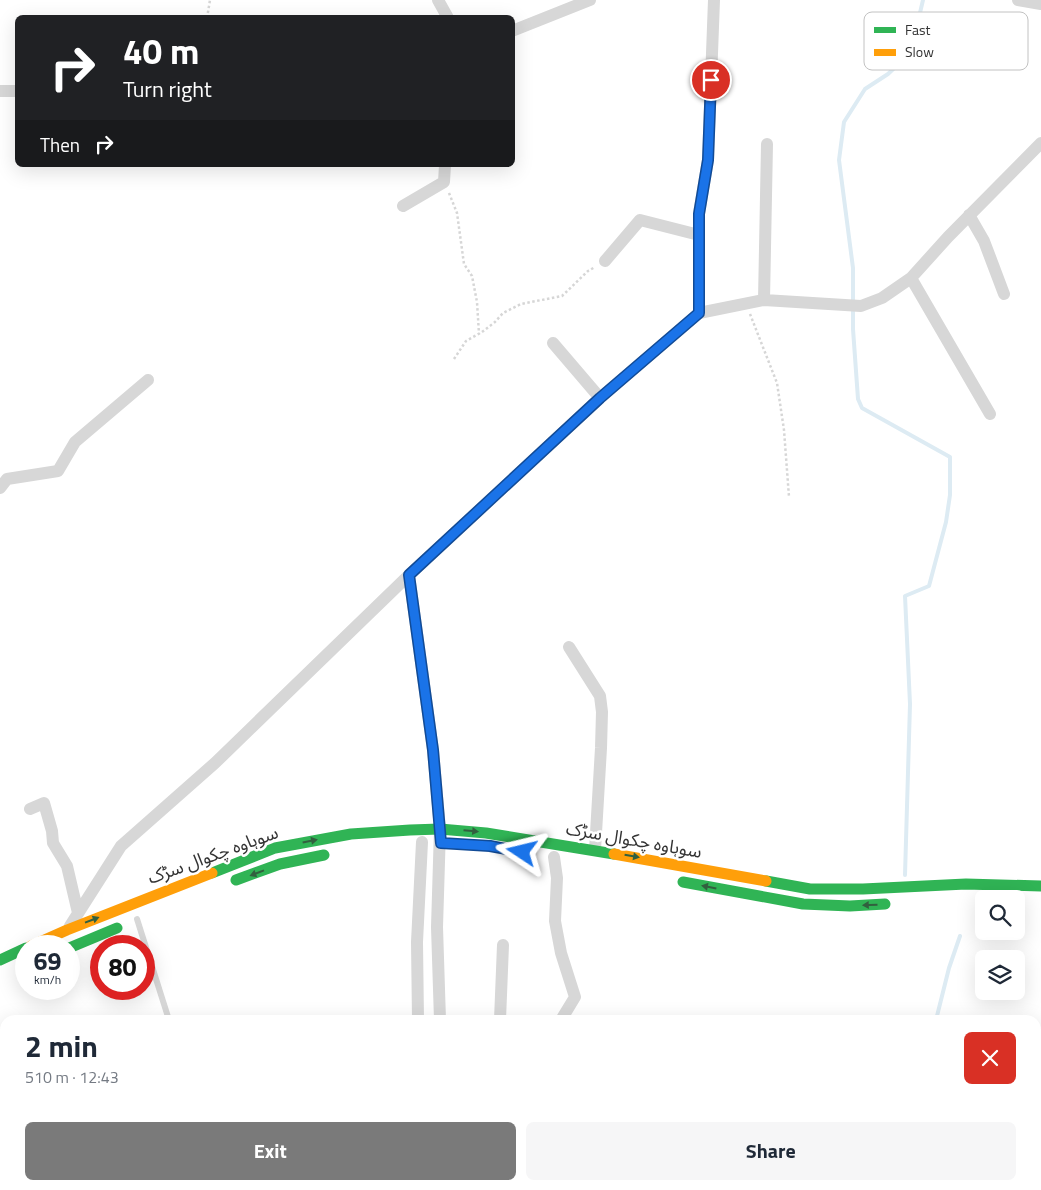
<!DOCTYPE html>
<meta charset="utf-8">
<style>
:root{--surface:#fff;--page:#f6f6f7;--text:#1f2937;--muted:#747a83;--accent:#7a7a7a}
body{margin:0;font-family:"Titillium Web","Noto Sans Arabic",sans-serif;background:var(--page);color:var(--text);height:100vh;display:flex;flex-direction:column;font-size:19px;white-space:nowrap}
*{box-sizing:border-box;margin:0}
p{font-size:16px;color:var(--muted)}
.icon{flex:none;width:28px;height:28px;fill:none;stroke:currentColor;stroke-width:2;stroke-linecap:round;stroke-linejoin:round}
.map{position:relative;flex:1;overflow:hidden}
.side{position:absolute;left:0px;top:1015px;width:1041px;height:175px;display:flex;flex-direction:column;background:var(--surface);border-radius:15px 15px 0 0;box-shadow:0 5px 20px #0002}
.side>*{flex:none}
.guide{position:absolute;left:15px;top:15px;width:500px;height:152px;border-radius:8px;box-shadow:0 5px 20px #0002;background:#202124;color:#fff;overflow:hidden}
.fabs{position:absolute;left:975px;top:890px;display:grid;gap:10px}
.fabs a{display:grid;place-items:center;width:50px;height:50px;border-radius:8px;background:var(--surface);box-shadow:0 5px 20px #0002;font-size:25px}
.speed{position:absolute;left:15px;top:935px;display:flex;gap:10px;font-size:25px;font-weight:700;text-align:center}
.speed>*{display:grid;place-content:center;width:65px;height:65px;border-radius:50%;background:var(--surface);box-shadow:0 5px 20px #0002;line-height:1}
.speed small{font-size:12px;font-weight:400}
.speed .limit{border:8px solid #d22;background:#fff;color:#111}
.pin{position:absolute;display:grid;place-items:center;width:42px;height:42px;color:#fff;margin:-21px;border:2px solid #fff;border-radius:50%;box-shadow:0 1px 5px #0007}
.me{position:absolute;width:55px;margin:-28px;rotate:280deg;stroke-linejoin:round;filter:drop-shadow(0 0 4px #0008)}
.turn{display:flex;align-items:center;gap:18px;height:105px;padding:0 25px;font-size:22px}
.turn .icon{width:65px;height:65px;stroke-width:2.5}
.turn b{display:block;font-size:35px;line-height:42px}
.then{display:flex;align-items:center;height:48px;padding:0 25px;background:#0003;gap:10px;font-size:19px}
.round{display:grid;place-items:center;flex:none;width:52px;height:52px;border-radius:8px;background:var(--page)}
.head{display:flex;align-items:center;justify-content:space-between;height:85px;padding:0 25px}
h1{font-size:30px;font-weight:700;line-height:38px}
.cta{display:flex;gap:10px;margin-top:auto;padding:10px 25px}
.cta a{flex:1;height:58px;border-radius:8px;background:var(--accent);color:#fff;font-size:20px;font-weight:700;line-height:58px;text-align:center}
.cta a+a{background:var(--page);color:var(--text)}
.map>svg:first-child{display:block}
.lines{fill:none;stroke-linecap:round;stroke-linejoin:round}
.stream{stroke:#ddebf3;stroke-width:4}
.path{stroke:#d6d6d6;stroke-width:2.5;stroke-dasharray:2.5 2.5;stroke-linecap:butt}
.lane{stroke:#d7d7d7;stroke-width:6}
.street{stroke:#d7d7d7;stroke-width:12}
.fast{stroke:#30b455;stroke-width:11}
.slow{stroke:#ff9f0a;stroke-width:11}
.oneway{fill:#32603f}
.route-casing{stroke:#114b97;stroke-width:12}
.route{stroke:#1a73e8;stroke-width:9}
.labels{text-anchor:middle;stroke-width:5;stroke-linejoin:round;paint-order:stroke}
.street-label{font-size:18px;fill:#333;stroke:#fff}
.key{fill:#fff;stroke:#c2c2c2;stroke-width:1}
.key-label{font-size:14px;fill:#333}
</style>
<div class="map">
<svg width="1041" height="1190" viewBox="0 0 1041 1190">
<rect width="100%" height="100%" fill="#fff"/>
<g class="lines">
<path class="stream" d="M905 875 910 704 905 596 929 586 946 522 950 495V457L862 408 858 399 853 329V268L839 160 844 122 865 89 888 74 908 55 916 30 923 0
M936 1020 949 968 960 936
M591 1190 596 1185"/>
<path class="path" d="M207 18 210 0
M449 193 457 213 464 264 472 276 477 302 479 334
M750 314 777 383 784 430 789 497
M454 359 466 341 482 332 495 322 503 313 521 304 562 296 588 271 595 267"/>
<path class="lane" d="M137 919 169 1020"/>
<path class="street" d="M438 0 448 18
M1018 0 1041 4
M512 31 590 0
M0 91H18
M403 206 444 182 445 165
M969 215 984 241 1004 294
M605 261 640 220 699 235
M911 278 990 414
M764 300 767 144
M699 313V213L708 160 714 0
M553 343 600 398
M0 488 7 479 58 471 75 442 148 380
M409 575 433 750 440 829 437 927 440 1020
M569 647 600 696 602 712 601 748 595 850
M30 809 44 803 52 831 53 843 67 866 78 913
M554 857 557 878 555 921 561 953 575 997 561 1020
M70 926 121 846 215 763 409 575 600 398 699 313 764 300 861 306 882 298 911 278 948 237 1041 143
M418 1020 417 942 422 842
M500 1020 503 945
M432 1190 434 1185
M498 1190 500 1185"/>
<path class="fast" d="M212 873 275 848 351 834 410 830 440 829 486 833 614 854
M236 880 280 864 324 855
M766 881 810 889H863L966 884 1041 886
M683 882 803 904 850 906 885 904
M69 948 117 928
M0 960 26 948"/>
<path class="slow" d="M614 854 766 881
M31 946 67 930 212 873"/>
</g>
<defs><path id="oneway-solid" d="M-6-.8H1V-3.2L6.5 0L1 3.2V.8H-6Z" transform="scale(1.25)"/></defs>
<g class="oneway">
<use href="#oneway-solid" transform="translate(471 831) rotate(5)"/>
<use href="#oneway-solid" transform="translate(310 841) rotate(-11)"/>
<use href="#oneway-solid" transform="translate(632 856) rotate(10)"/>
<use href="#oneway-solid" transform="translate(257 873) rotate(159)"/>
<use href="#oneway-solid" transform="translate(709 887) rotate(-169)"/>
<use href="#oneway-solid" transform="translate(870 905) rotate(178)"/>
<use href="#oneway-solid" transform="translate(92 920) rotate(-21)"/>
</g>
<g class="lines">
<g class="route-casing">
<path id="route" d="M522 852 490 846 441 843 433 750 409 575 600 398 699 313V214L708 160 711 80"/>
</g>
<use href="#route" class="route"/>
</g>
<g class="labels">
<g class="street-label">
<text transform="translate(634 840) rotate(10)" y="6">سوہاوہ چکوال سڑک</text>
<text transform="translate(213 855) rotate(-20)" y="6">سوہاوہ چکوال سڑک</text>
</g>
</g>
<rect x="864" y="12" width="164" height="58" rx="8" class="key"/>
<rect x="874" y="27" width="22" height="6" fill="#30b455"/>
<rect x="874" y="49" width="22" height="7" fill="#ff9f0a"/>
<g class="key-label">
<text x="905" y="35">Fast</text>
<text x="905" y="57">Slow</text>
</g>
</svg>
<div class="fabs">
<a><svg class="icon" aria-label="search" viewBox="0 0 24 24"><circle cx="10" cy="10" r="6"/><path d="M15 15l6 6"/></svg></a>
<a><svg class="icon" aria-label="layers" viewBox="0 0 24 24"><path d="M12 4l9 5-9 5-9-5zM3 14l9 5 9-5"/></svg></a>
</div>
<div class="speed"><div>69<small>km/h</small></div><div class="limit">80</div></div>
<div class="pin" style="left:711px;top:80px;background:#d93025"><svg class="icon" aria-label="arrive" viewBox="0 0 24 24"><path d="M6 21V4h12l-3 4 3 4H6"/></svg></div>
<svg class="me" style="left:522px;top:852px" viewBox="-20 -20 40 40"><path d="M0-17L14 15 0 8-14 15z" fill="#1a73e8" stroke="#fff" stroke-width="4"/></svg>
<div class="guide">
<div class="turn"><svg class="icon" aria-label="right" viewBox="0 0 24 24"><path d="M7 20v-9h11M14 6l5 5-5 5"/></svg><div><b>40 m</b>Turn right</div></div>
<div class="then">Then<svg class="icon" aria-label="right" viewBox="0 0 24 24"><path d="M7 20v-9h11M14 6l5 5-5 5"/></svg></div>
</div>
<section class="side">
<div class="head"><div><h1>2 min</h1><p>510 m · 12:43</p></div><a class="round" style="background:#d93025;color:#fff"><svg class="icon" aria-label="close" viewBox="0 0 24 24"><path d="M6 6l12 12M18 6L6 18"/></svg></a></div>
<div class="cta"><a>Exit</a><a>Share</a></div>
</section>
</div>
